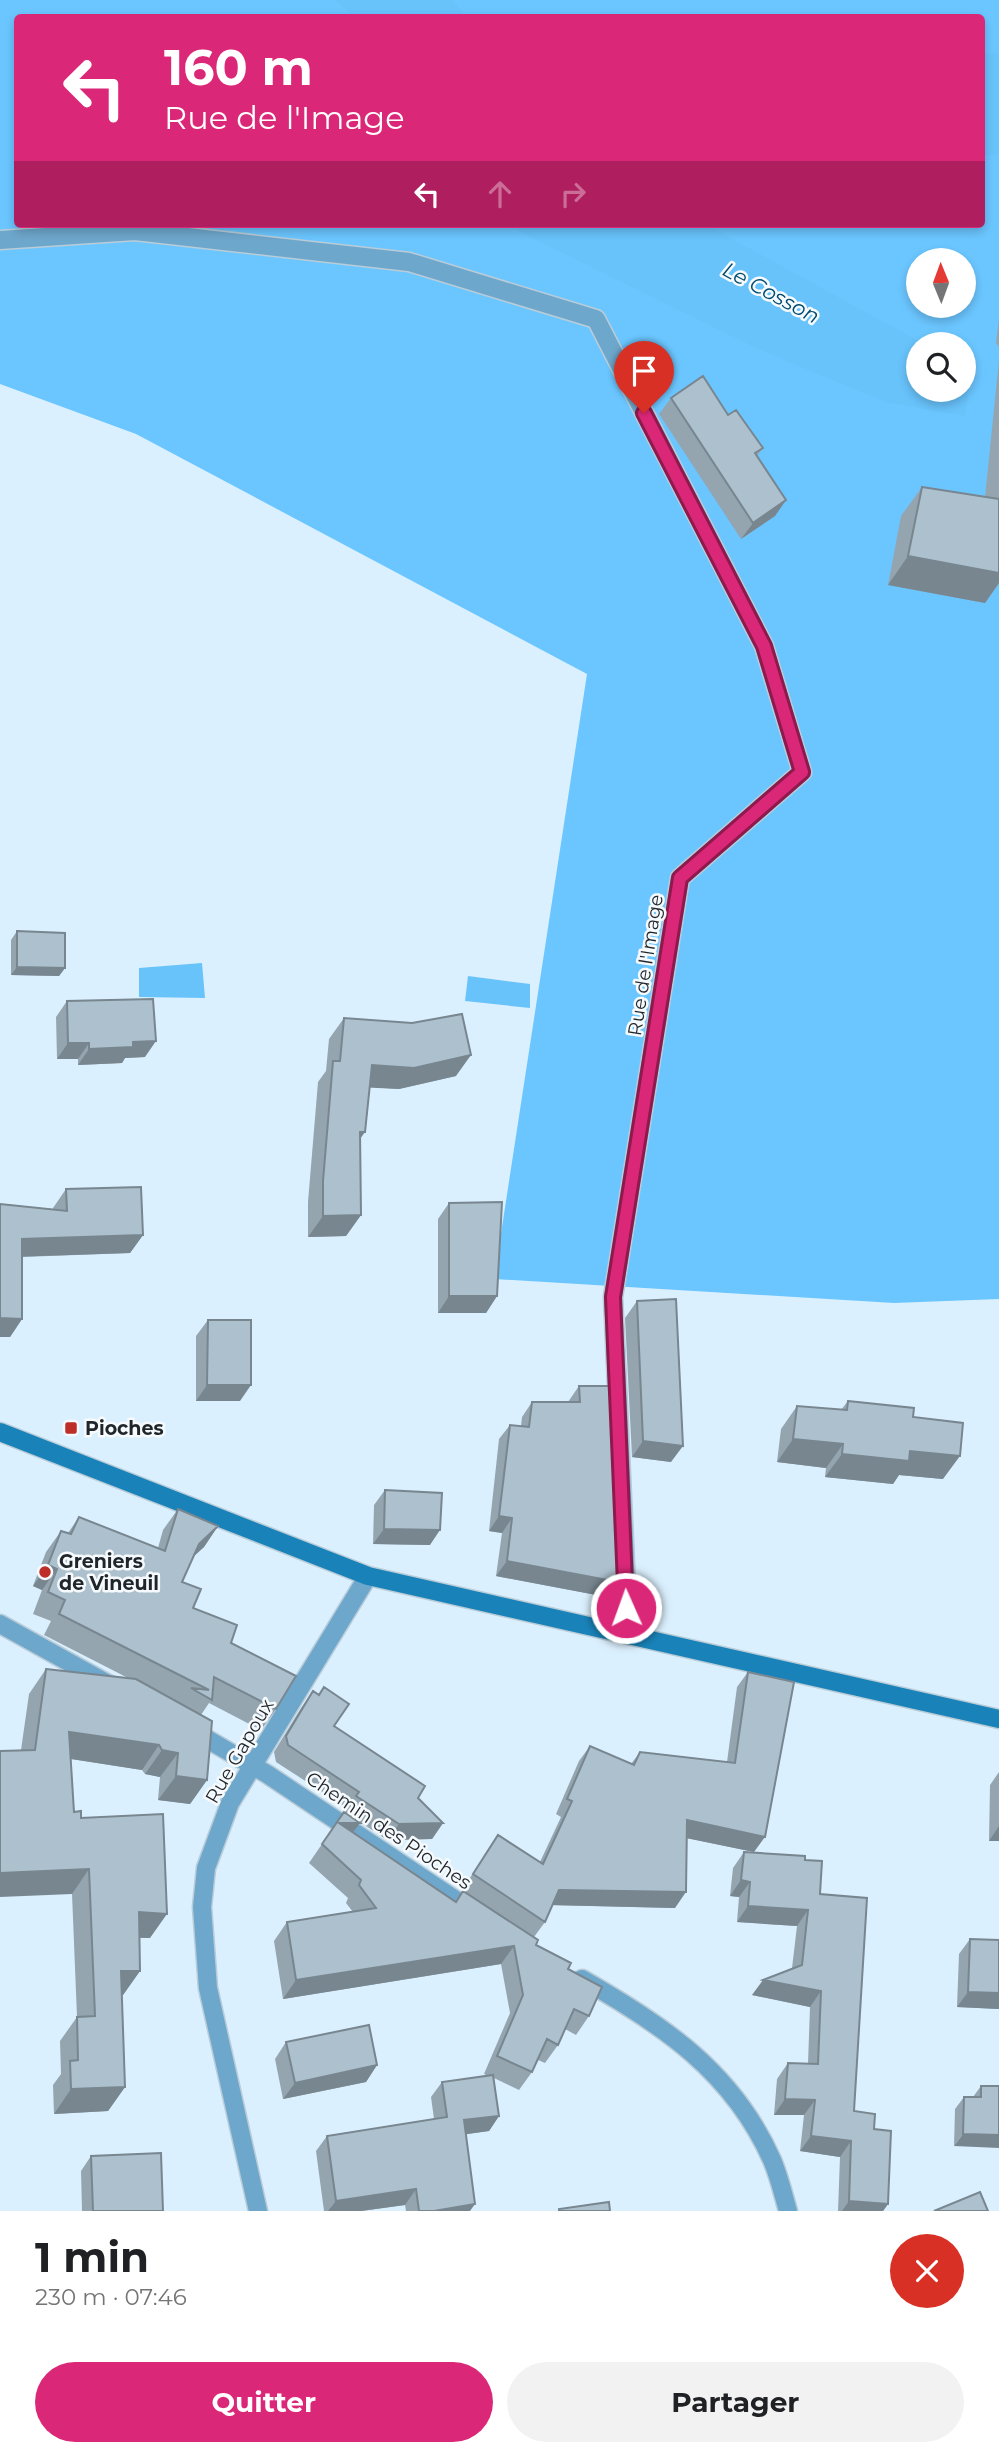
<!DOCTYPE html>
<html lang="fr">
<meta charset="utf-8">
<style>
:root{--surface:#fff;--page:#f2f2f2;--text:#202124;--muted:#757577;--accent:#db2777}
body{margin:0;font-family:Montserrat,sans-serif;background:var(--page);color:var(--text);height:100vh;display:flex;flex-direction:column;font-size:26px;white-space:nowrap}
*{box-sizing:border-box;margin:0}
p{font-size:23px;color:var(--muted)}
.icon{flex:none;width:38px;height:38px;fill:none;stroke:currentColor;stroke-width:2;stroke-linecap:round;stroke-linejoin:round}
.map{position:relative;height:2211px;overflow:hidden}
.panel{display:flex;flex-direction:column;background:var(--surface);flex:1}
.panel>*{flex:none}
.top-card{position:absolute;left:14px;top:14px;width:971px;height:214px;border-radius:7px;box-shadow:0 4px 10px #0003;background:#db2777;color:#fff;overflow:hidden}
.needle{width:46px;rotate:359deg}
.controls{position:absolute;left:906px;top:248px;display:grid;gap:14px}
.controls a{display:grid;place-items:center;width:70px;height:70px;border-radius:50%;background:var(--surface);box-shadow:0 4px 10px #0003;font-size:35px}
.pin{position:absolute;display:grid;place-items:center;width:60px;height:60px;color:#fff;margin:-72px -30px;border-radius:50% 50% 50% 0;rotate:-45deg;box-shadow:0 0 7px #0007}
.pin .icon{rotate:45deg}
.me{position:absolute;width:77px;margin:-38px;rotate:358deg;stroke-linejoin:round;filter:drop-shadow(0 0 5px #0008)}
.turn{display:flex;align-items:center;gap:24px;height:147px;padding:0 35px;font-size:32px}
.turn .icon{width:91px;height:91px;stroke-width:2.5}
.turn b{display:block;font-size:49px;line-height:60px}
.lanes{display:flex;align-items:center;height:66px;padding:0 35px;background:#0003;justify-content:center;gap:35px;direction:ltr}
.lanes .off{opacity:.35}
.round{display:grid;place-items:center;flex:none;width:74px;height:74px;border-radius:37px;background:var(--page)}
.headline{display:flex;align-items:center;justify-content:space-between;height:119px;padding:0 35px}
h1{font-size:42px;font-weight:700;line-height:52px}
.action{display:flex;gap:14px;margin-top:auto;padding:14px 35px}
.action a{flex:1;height:80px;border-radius:42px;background:var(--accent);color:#fff;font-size:28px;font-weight:700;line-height:80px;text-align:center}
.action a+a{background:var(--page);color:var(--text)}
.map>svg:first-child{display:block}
.forest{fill:#6bc6ff;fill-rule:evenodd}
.water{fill:#68c3fb}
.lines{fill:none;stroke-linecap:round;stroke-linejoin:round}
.minor-casing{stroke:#b9ccd8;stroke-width:21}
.secondary-casing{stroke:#b9ccd8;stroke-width:21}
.minor{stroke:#6ea7cc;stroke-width:18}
.secondary{stroke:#1983b9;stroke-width:18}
.wall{fill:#94a5b0}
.shaded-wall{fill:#788690}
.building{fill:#acc0cd;stroke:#788690;stroke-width:2}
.route-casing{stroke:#8e194d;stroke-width:18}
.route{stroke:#db2777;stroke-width:12}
.poi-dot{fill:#bd2e28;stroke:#f6fafd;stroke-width:2.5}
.labels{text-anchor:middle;stroke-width:5;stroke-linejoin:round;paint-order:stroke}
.street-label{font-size:19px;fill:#1f262b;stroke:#f6fafd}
.poi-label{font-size:19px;font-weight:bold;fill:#1f262b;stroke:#f6fafd;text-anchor:start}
.water-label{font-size:21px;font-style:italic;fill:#004d71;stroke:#f6fafd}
</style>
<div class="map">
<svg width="999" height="2211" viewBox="0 0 999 2211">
<rect width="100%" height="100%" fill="#dbf0fe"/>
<path class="forest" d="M0 0H999V1299L894 1303 494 1279 587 674 136 434 0 384ZM18 18H982V224H18ZM919 261H964V306H919ZM919 345H964V390H919Z"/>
<path class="water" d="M334 0H453L466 17H355Z
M982 53 999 54V154L982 156Z
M514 224H705L926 345H919V390H964V366L972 370 965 416 885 402 758 349 520 232Z
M202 963 205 998 139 997V968Z
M468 976 530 984V1008L465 1001Z"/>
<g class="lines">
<g class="minor-casing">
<path id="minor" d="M0 240 135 231 409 262 596 319 764 646 802 772 680 878 613 1297 627 1608 624 1632
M0 1624 110 1685
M190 1729 267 1774 475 1913
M582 1979C663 2025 733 2072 772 2160 779 2176 783 2194 788 2211
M258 2211 208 1988 202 1907 206 1868 230 1803 368 1576"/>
</g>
<g class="secondary-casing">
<path id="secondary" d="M0 1432 368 1576 999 1719"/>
</g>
<use href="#minor" class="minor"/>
<use href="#secondary" class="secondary"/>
</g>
<path class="wall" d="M999 319V347L996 343Z
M999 360V583L985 603 888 585 901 516 922 487 985 497Z
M671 398 728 415 763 448 757 456 786 500 775 516 741 539 659 414Z
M17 931 65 968 59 976 11 975V940Z
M67 1001 145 1057 125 1058 122 1063 78 1065V1059H57L56 1017Z
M344 1018 456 1076 399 1089 370 1087 360 1140 361 1215 346 1236 308 1237V1202L318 1082 326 1071 329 1039Z
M66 1189 143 1235 130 1253 22 1257V1319L10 1337 0 1204 53 1209V1208Z
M449 1203 497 1296 486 1313H438V1219Z
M637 1301 671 1462 632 1457 625 1318Z
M208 1320 240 1401H196V1336Z
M579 1386 619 1440 615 1446 618 1582 607 1597 496 1576 502 1533 489 1531 499 1439 510 1425 521 1426 522 1417 532 1402H568Z
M848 1401 913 1417 943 1479 899 1475 893 1484 825 1477 826 1468 777 1462 781 1429 797 1406 841 1410Z
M385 1490 430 1545 373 1544 374 1505Z
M178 1509 218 1526 204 1547 193 1557 182 1582 193 1608 231 1643 276 1709 261 1730 209 1703 201 1715 207 1780 190 1804 158 1800 160 1777 145 1774 142 1770 71 1759 74 1812 81 1818 150 1938H139L140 1971 123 1995H122L125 2087 108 2111 54 2114 53 2085 61 2074 60 2041 77 2017 72 1894 21 1750 29 1694 46 1669 128 1678 44 1635 51 1621 33 1614 42 1590 33 1586 46 1552 61 1531 68 1533 79 1517 158 1548 163 1530Z
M748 1672 754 1852 687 1838 675 1908 552 1905 545 1922 534 1937 462 1890 498 1835 540 1862 561 1817 556 1814 579 1761 590 1746 631 1764 640 1752 727 1762 737 1687Z
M313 1691 334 1726 418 1798 443 1823 432 1839 387 1840 345 1812 347 1808 276 1762 274 1752 301 1708Z
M999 1772V1841H989L990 1785Z
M344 1812 360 1823 353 1832 455 1902 463 1891 568 1969 589 2016 576 2035 565 2029 558 2045 545 2063 538 2060 532 2072 519 2090 494 2078 499 2116 489 2131 466 2134 470 2211H406L405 2205 361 2211H324L316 2151 327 2136 434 2119 431 2097 442 2082 489 2076 484 2074 510 2013 501 1964 283 1999 274 1941 287 1922 353 1912 346 1903 348 1898 309 1863Z
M744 1852 805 1860 820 1894 854 2111 874 2129 888 2204 883 2211H838L840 2157 800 2151 804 2115H774L777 2079 788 2063 808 2064 810 2007 752 1995 792 1968 797 1926 737 1922 739 1897 730 1896 733 1868Z
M970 1939 999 2009 957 2007 959 1954Z
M286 2042 377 2065 366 2082 283 2099 275 2059Z
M981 2086H999L954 2146 955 2109 964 2097H973Z
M91 2156 163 2211H82L81 2171Z"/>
<path class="shaded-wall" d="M786 500 775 516 741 539 753 523Z
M908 556 999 573V583L985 603 888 585Z
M17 967 65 968 59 976 11 975Z
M156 1041 145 1057 125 1058 122 1063 78 1065 89 1049 133 1042Z
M68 1043H89L78 1059H57Z
M471 1055 456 1076 399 1089 357 1087 372 1065Z
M360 1132H365L350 1153Z
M361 1215 346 1236 308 1237 323 1216Z
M143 1235 130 1253 9 1257 22 1239Z
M449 1296H497L486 1313H438Z
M0 1318 22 1319 10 1337H0Z
M207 1385H251L240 1401H196Z
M793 1439 843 1444 826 1468 777 1462Z
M643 1441 683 1446 671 1462 632 1457Z
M910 1451 960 1456 943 1479 899 1475 893 1484 825 1477 842 1454Z
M499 1516 512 1518 502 1533 489 1531Z
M218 1526 204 1547 184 1565 199 1544Z
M384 1529 440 1530 430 1545 373 1544Z
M507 1561 618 1582 607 1597 496 1576Z
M48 1565 57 1569 42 1590 33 1586Z
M69 1732 159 1745 142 1770 52 1756Z
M162 1750 178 1753 160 1777 145 1774Z
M176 1776 207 1780 190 1804 158 1800Z
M687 1820 765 1837 754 1852 676 1836Z
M339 1823H360L347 1841Z
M443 1823 432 1839 387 1840 399 1824Z
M999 1826V1841H989Z
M89 1869 72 1894 0 1897V1873Z
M741 1880 750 1882 739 1897 730 1896Z
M559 1890 686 1892 675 1908 548 1905Z
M748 1906 808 1910 797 1926 737 1922Z
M139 1912 167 1914 150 1938 121 1937Z
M514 1946 501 1964 283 1999 296 1980Z
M121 1971H140L123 1995 104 1996Z
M763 1980 821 1991 810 2007 752 1995Z
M968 1992 999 1993V2009L957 2007Z
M377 2065 366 2082 283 2099 295 2083Z
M125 2087 108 2111 54 2114 71 2089Z
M785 2099 815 2100 804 2115H774Z
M499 2116 489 2131 454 2136 464 2120Z
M963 2134 999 2135V2148L954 2146Z
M811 2136 851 2141 840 2157 800 2151Z
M416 2189 405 2205 361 2211H328L336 2201Z
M849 2201 888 2204 883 2211H842Z
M475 2204 470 2211H434Z"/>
<path class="building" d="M703 376 728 415 736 410 763 448 755 453 786 500 753 523 671 398Z
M922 487 999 499V573L908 556Z
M17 931 65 933V968L17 967Z
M153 999 156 1041 133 1042V1047L89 1049V1043H68L67 1001Z
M462 1014 471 1055 414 1068 372 1065 365 1132H360L361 1215 323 1216V1181L333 1061H340L344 1018 412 1023Z
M141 1187 143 1235 22 1239V1319L0 1318V1204L67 1211 66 1189Z
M502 1202 497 1296H449V1203Z
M676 1299 683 1446 643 1441 637 1301Z
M208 1320H251V1385H207Z
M579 1386H617L619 1440H615L618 1582 507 1561 512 1518 499 1516 510 1425 529 1427 532 1402H580Z
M848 1401 914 1408 913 1417 963 1423 960 1456 910 1451 909 1461 842 1454 843 1444 793 1439 797 1406 847 1410Z
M385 1490 442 1493 440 1530 384 1529Z
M178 1509 218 1526 199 1544 182 1582 201 1589 193 1608 237 1625 231 1643 296 1676 276 1709 214 1677 212 1700 191 1688 209 1690 59 1614 65 1600 48 1592 57 1569 48 1565 61 1531 71 1534 79 1517 165 1551Z
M46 1669 136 1679 212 1721 207 1780 176 1776 178 1753 162 1750 159 1745 69 1732 74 1812 81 1811V1818L163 1814 167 1914 139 1912 140 1971H121L125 2087 71 2089 70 2061 78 2060 77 2017 95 2016 89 1869 0 1873V1751L35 1750Z
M748 1672 794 1682 765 1837 687 1820 686 1892 559 1890 545 1922 473 1874 498 1835 543 1864 572 1801 567 1799 590 1746 634 1765 640 1752 735 1763Z
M324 1687 349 1704 334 1726 425 1786 418 1798 443 1823 399 1824 356 1796 359 1792 288 1745 286 1736 313 1691 319 1695Z
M344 1812 360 1823H339L456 1902 463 1891 538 1940 536 1945 571 1963 568 1969 602 1987 589 2016 574 2009 558 2045 547 2039 532 2072 497 2056 523 1995 514 1946 296 1980 287 1922 376 1908 359 1885 361 1880 322 1844Z
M744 1852 805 1856V1860L822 1861 820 1894 867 1898 854 2111 875 2114 874 2129 891 2131 888 2204 849 2201 851 2141 811 2136 815 2100 785 2099 788 2063 818 2064 821 1991 763 1980 802 1965 808 1910 748 1906 750 1882 741 1880Z
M970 1939 999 1940V1993L968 1992Z
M369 2025 377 2065 295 2083 286 2042Z
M493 2075 499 2116 464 2120 475 2204 434 2211H419L416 2189 336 2201 327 2136 447 2117 442 2082Z
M981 2086H999V2135L963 2134 964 2097H981Z
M161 2153 163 2211H93L91 2156Z
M980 2192 988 2211H934Z
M609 2202 610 2211H559V2209Z"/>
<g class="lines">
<g class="route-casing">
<path id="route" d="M626 1608 613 1297 680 878 802 772 764 646 644 413"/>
</g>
<use href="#route" class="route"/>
</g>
<g class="poi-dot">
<rect x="64" y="1421" width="14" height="14" rx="3.5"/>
<circle cx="45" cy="1572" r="7"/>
</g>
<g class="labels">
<g class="street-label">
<text transform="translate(645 965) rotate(-81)" y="7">Rue de l'Image</text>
<text transform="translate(239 1751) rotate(-60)" y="7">Rue Gapoux</text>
<text transform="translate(389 1830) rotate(34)" y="7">Chemin des Pioches</text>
</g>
<g class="poi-label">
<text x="85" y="1435">Pioches</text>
<text x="59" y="1568">Greniers<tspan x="59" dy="22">de Vineuil</tspan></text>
</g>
<g class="water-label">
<text transform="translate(771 293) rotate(28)" y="7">Le Cosson</text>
</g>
</g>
</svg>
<div class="controls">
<a><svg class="needle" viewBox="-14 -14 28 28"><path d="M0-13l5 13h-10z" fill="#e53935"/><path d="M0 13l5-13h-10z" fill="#757577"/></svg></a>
<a><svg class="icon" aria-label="search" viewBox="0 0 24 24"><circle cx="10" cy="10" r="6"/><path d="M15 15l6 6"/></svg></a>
</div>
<div class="pin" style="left:644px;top:413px;background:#d93025"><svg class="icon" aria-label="arrive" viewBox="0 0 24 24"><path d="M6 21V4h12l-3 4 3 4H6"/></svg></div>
<svg class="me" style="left:626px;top:1608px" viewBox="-20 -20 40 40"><circle r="17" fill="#db2777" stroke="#fff" stroke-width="3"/><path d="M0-11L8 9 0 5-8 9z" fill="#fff"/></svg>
<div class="top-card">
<div class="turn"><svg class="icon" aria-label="left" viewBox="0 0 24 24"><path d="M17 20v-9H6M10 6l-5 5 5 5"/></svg><div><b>160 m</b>Rue de l'Image</div></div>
<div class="lanes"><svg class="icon" aria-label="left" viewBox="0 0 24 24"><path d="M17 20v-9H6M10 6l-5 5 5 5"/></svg><svg class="icon off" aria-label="ahead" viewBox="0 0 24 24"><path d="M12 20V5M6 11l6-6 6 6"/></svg><svg class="icon off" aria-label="right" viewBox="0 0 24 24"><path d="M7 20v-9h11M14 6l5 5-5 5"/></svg></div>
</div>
</div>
<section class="panel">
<div class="headline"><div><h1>1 min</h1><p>230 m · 07:46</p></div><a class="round" style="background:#d93025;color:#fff"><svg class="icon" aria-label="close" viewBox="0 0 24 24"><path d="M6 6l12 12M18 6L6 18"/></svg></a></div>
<div class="action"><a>Quitter</a><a>Partager</a></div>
</section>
